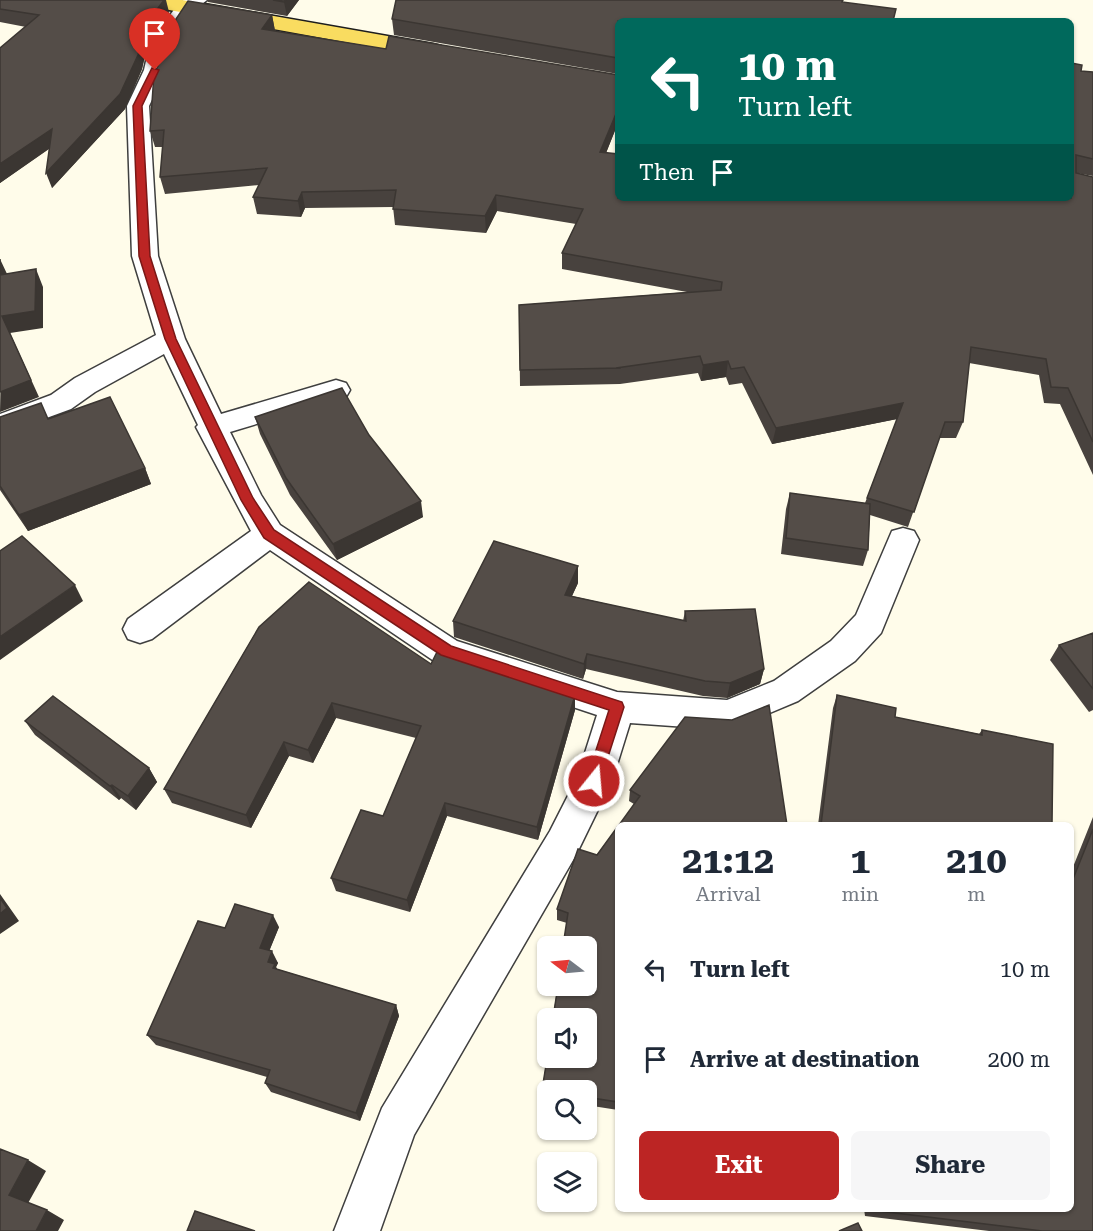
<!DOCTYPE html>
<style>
:root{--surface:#fff;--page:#f6f6f7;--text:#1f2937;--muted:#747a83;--accent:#bc2524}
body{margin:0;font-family:"Roboto Serif",serif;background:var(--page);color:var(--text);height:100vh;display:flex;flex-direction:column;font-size:22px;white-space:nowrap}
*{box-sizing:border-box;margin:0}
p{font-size:20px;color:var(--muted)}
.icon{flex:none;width:33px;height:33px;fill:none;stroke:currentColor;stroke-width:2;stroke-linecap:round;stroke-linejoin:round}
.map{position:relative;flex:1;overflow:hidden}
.side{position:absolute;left:615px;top:822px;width:459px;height:390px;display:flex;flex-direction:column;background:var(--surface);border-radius:9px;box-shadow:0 2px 4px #0004}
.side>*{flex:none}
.hud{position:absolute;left:615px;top:18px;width:459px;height:183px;border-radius:9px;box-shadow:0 2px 4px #0004;background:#00695c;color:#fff;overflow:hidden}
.needle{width:39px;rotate:286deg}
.controls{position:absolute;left:537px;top:936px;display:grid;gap:12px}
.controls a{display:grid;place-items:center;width:60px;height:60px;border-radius:9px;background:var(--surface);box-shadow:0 2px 4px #0004;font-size:30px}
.pin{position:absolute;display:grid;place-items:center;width:51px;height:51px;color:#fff;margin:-62px -26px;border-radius:50% 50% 50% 0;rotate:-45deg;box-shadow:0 0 6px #0007}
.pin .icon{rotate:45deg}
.me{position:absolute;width:66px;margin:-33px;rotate:17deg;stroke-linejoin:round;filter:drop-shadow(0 0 4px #0008)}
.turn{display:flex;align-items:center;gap:21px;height:126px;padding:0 24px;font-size:27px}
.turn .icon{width:78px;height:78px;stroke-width:2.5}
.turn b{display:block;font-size:42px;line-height:51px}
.then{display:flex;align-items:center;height:57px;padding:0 24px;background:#0003;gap:12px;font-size:22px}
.eta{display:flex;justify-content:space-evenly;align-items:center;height:102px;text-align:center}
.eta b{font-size:36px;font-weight:700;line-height:42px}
.primary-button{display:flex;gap:12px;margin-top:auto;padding:12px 24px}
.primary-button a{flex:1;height:69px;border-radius:9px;background:var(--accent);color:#fff;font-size:24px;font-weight:700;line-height:69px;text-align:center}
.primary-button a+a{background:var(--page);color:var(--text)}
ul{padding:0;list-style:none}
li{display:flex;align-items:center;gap:18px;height:90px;padding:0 24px}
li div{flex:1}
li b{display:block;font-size:22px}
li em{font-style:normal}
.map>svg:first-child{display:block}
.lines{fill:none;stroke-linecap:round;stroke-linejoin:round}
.minor-casing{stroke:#3f3f3f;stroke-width:3}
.major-casing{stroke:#1d1d1d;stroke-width:3}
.minor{fill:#fff;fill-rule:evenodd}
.major{fill:#f9dc60;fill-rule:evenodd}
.wall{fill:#48423e}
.shaded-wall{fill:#3b3632}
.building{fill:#544d48;stroke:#3b3632;stroke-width:1.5}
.route{fill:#bc2524;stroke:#7a1817;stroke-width:1.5}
</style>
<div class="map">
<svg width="1093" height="1231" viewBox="0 0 1093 1231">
<rect width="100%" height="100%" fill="#fffcea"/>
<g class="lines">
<g class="minor-casing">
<path id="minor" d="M183 0H207L192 12 172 43 166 70 149 106 158 256 185 339 221 414 336 380 346 383 350 390 346 397 230 432 261 495 280 525 457 641 617 692 727 700 774 681 831 641 856 615 892 531 903 528 914 531 919 540 881 633 855 661 798 701 729 730 630 723 612 781 576 855 414 1135 380 1231H334L382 1108 550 831 577 778 597 715 434 661 270 550 152 639 140 643 128 639 123 629 128 619 251 531 196 427 198 425 164 354 95 392 71 409 0 435V414L51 395 75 378 156 335 132 256 127 106 144 70 150 43 178 4Z"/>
</g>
<g class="major-casing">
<path id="major" d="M137 0H182L433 44 441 46 444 51 441 56 433 58 147 6 140 4Z"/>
</g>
<use href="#minor" class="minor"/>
<use href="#major" class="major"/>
</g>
<path class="wall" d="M0 0 169 12 148 42 142 69 125 109 52 188 49 149 0 183V48L26 27 0 22Z
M207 0H299L287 16 208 2Z
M396 0H843V2L618 21V74L394 35 392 19Z
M272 15 275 31 386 49 618 75V123L606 153 618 198H1071L1081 71 1093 72V176L1076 173 1093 177V475L1060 404 1044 403 1039 375 969 363 963 422 956 438H939L908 527 870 515 868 550 863 566 781 554 786 509 790 493 865 503 897 419 772 444 742 383 729 385 726 377 701 381 698 373 620 384 520 386 519 305 687 292 562 269V253L576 224 497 211 486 233 395 225 393 207 305 208 301 217 257 214 253 197 259 185 165 194 160 177 163 147H155L150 131Z
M0 417 48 419 145 468 151 484 28 531 0 490Z
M255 417 369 435 423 517 337 560 290 495 260 434Z
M578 583 572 596 683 621 685 611 764 669 760 684 727 698 703 696 586 669 583 679 454 637 453 621Z
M259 627 575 695V710L538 840 447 816 410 912 336 891 331 878 383 816 416 738 336 718 313 763 289 756 251 828 172 803 164 789Z
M1093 633V710L1089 712 1050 660 1059 645Z
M837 695 895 717 979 734 982 730 1052 825H818L833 708Z
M732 720 634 804 629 801 630 790Z
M25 721 149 768 157 782 136 810 121 798 119 800 35 735Z
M1093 817V1231H989L865 1216 864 1209H1071V872Z
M618 826V1110L586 1105V1090H548V1099L542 1098V1090L567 923 557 920V909Z
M279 927 269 951 278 963 276 967 277 969 396 1005 399 1016 360 1121 271 1092 265 1083 267 1077 156 1045 147 1035 225 928Z"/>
<path class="shaded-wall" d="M164 0H166L169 12 148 42 142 69 125 109 52 188 46 173 144 27Z
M286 0H299L287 16 284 2Z
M272 15 275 31 262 29Z
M618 109V123L600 168V152Z
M52 129 57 143 0 183V164Z
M302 192 305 208 301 217 298 201Z
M496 195 497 211 486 233 485 216Z
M0 259 8 276 0 275Z
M36 269 43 287V328L10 333 39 397 0 412 2 316Z
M728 361 726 377 701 381 703 365Z
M903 403 897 419 772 444 776 428Z
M145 468 151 484 28 531 19 515Z
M421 501 423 517 337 560 333 544Z
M578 566V583L565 611V595Z
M75 585 83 601 0 660V637Z
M587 654 586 669 583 679 584 664Z
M764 669 760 684 727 698 730 683Z
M575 695V710L538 840 537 827Z
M332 703 336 718 313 763 308 750Z
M284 742 289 756 251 828 246 815Z
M149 768 157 782 136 810 128 796Z
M112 785 121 798 119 800 110 786Z
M445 803 447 816 410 912 407 900Z
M0 894 19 921 0 934Z
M273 915 279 927 266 959 260 948Z
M272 951 278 963 276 967 281 976 268 962Z
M396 1005 399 1016 360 1121 356 1113Z
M28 1160 46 1171 27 1205 9 1195Z
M47 1210 64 1220 58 1231H36Z"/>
<path class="building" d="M0 0H164L144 27 138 55 120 94 46 173 52 129 0 164V48L39 15 0 9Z
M273 0H286L284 2Z
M396 0H843L842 2 896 9 893 21H618V58L392 19Z
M188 1 272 15 262 29 386 49 389 36 618 75V109L600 152 618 154V198H1071V63L1082 65 1081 71 1093 72V159L1076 155V173L1093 177V442L1068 388 1051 387 1046 359 971 347 963 422H945L914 512 867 498 903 403 776 428 744 367 731 369 728 361 703 365 700 356 616 368H621L520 370 519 305 721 290 722 282 562 253 583 209 496 195 485 216 393 209 396 190 302 192 298 201 253 197 267 168 160 177 164 130 150 131 154 74 164 54 170 28Z
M0 259V275L36 269 35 311 2 316 31 380 0 392Z
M342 388 369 435 421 501 333 544 286 478 255 417Z
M110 397 145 468 19 515 0 486V417L41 403 48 419Z
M790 493 870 504 868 550 786 538Z
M22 536 75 585 0 637V551Z
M494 541 578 566 565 595 686 621 685 611 755 609 764 669 730 683 705 681 587 654 584 664 453 621Z
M309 582 431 664 438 650 575 695 537 827 445 803 407 900 331 878 361 810 383 816 421 726 332 703 308 750 284 742 246 815 164 789 259 627Z
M1093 633V689L1059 645Z
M837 695 896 708 895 717 982 735V730L1053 744 1052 825H821Z
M53 696 149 768 128 796 112 785 110 786 25 721Z
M769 705 787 825H619L640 796 630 790 685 717 732 720Z
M618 826V1102L586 1097V1090L548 1091 542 1090 548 1053V1058H586V1018H553L558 986H586V946H563L568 913 557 909 578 849 597 855Z
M1093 829V1231H1042L871 1210V1209H1071V884Z
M0 898 7 908 0 914Z
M235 904 273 915 260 948 272 951 268 962 275 964 273 968 396 1005 356 1113 265 1083 270 1070 147 1035 198 921 225 928Z
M0 1149 28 1160 9 1195 47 1210 36 1231H0Z
M195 1211 255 1231H187Z
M858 1223 862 1231H839Z"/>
<path class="route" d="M152 68 159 70 142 106 150 256 176 339 253 498 274 530 451 646 622 702 624 707 599 785 594 787 589 785 586 781 609 710 441 655 264 538 241 500 165 339 139 256 133 106Z"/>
</svg>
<div class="controls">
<a><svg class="needle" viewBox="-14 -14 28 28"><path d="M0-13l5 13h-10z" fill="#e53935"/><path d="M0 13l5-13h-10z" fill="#747a83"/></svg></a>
<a><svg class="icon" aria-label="sound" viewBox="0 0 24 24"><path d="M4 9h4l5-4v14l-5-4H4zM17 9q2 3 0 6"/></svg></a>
<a><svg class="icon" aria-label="search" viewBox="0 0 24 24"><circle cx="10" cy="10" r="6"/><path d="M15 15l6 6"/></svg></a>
<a><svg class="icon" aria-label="layers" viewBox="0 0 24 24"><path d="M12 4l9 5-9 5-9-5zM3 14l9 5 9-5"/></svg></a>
</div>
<div class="pin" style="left:155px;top:70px;background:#d93025"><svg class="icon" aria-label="arrive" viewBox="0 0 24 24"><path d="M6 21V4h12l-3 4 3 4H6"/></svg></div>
<svg class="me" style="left:594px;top:781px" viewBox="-20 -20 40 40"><circle r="17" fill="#bc2524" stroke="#fff" stroke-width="3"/><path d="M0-11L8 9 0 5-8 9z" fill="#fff"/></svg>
<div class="hud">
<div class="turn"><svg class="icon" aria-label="left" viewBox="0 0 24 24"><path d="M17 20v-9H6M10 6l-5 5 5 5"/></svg><div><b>10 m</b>Turn left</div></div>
<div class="then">Then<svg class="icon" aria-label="arrive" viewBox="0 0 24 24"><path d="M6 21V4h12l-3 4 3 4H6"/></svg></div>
</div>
<section class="side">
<div class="eta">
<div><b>21:12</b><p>Arrival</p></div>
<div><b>1</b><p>min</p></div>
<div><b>210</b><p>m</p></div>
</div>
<ul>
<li><svg class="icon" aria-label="left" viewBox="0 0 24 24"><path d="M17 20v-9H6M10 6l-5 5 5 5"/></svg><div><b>Turn left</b></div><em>10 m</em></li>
<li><svg class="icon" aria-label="arrive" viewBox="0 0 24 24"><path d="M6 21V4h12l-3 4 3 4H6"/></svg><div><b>Arrive at destination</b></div><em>200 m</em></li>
</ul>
<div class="primary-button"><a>Exit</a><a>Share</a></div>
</section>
</div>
